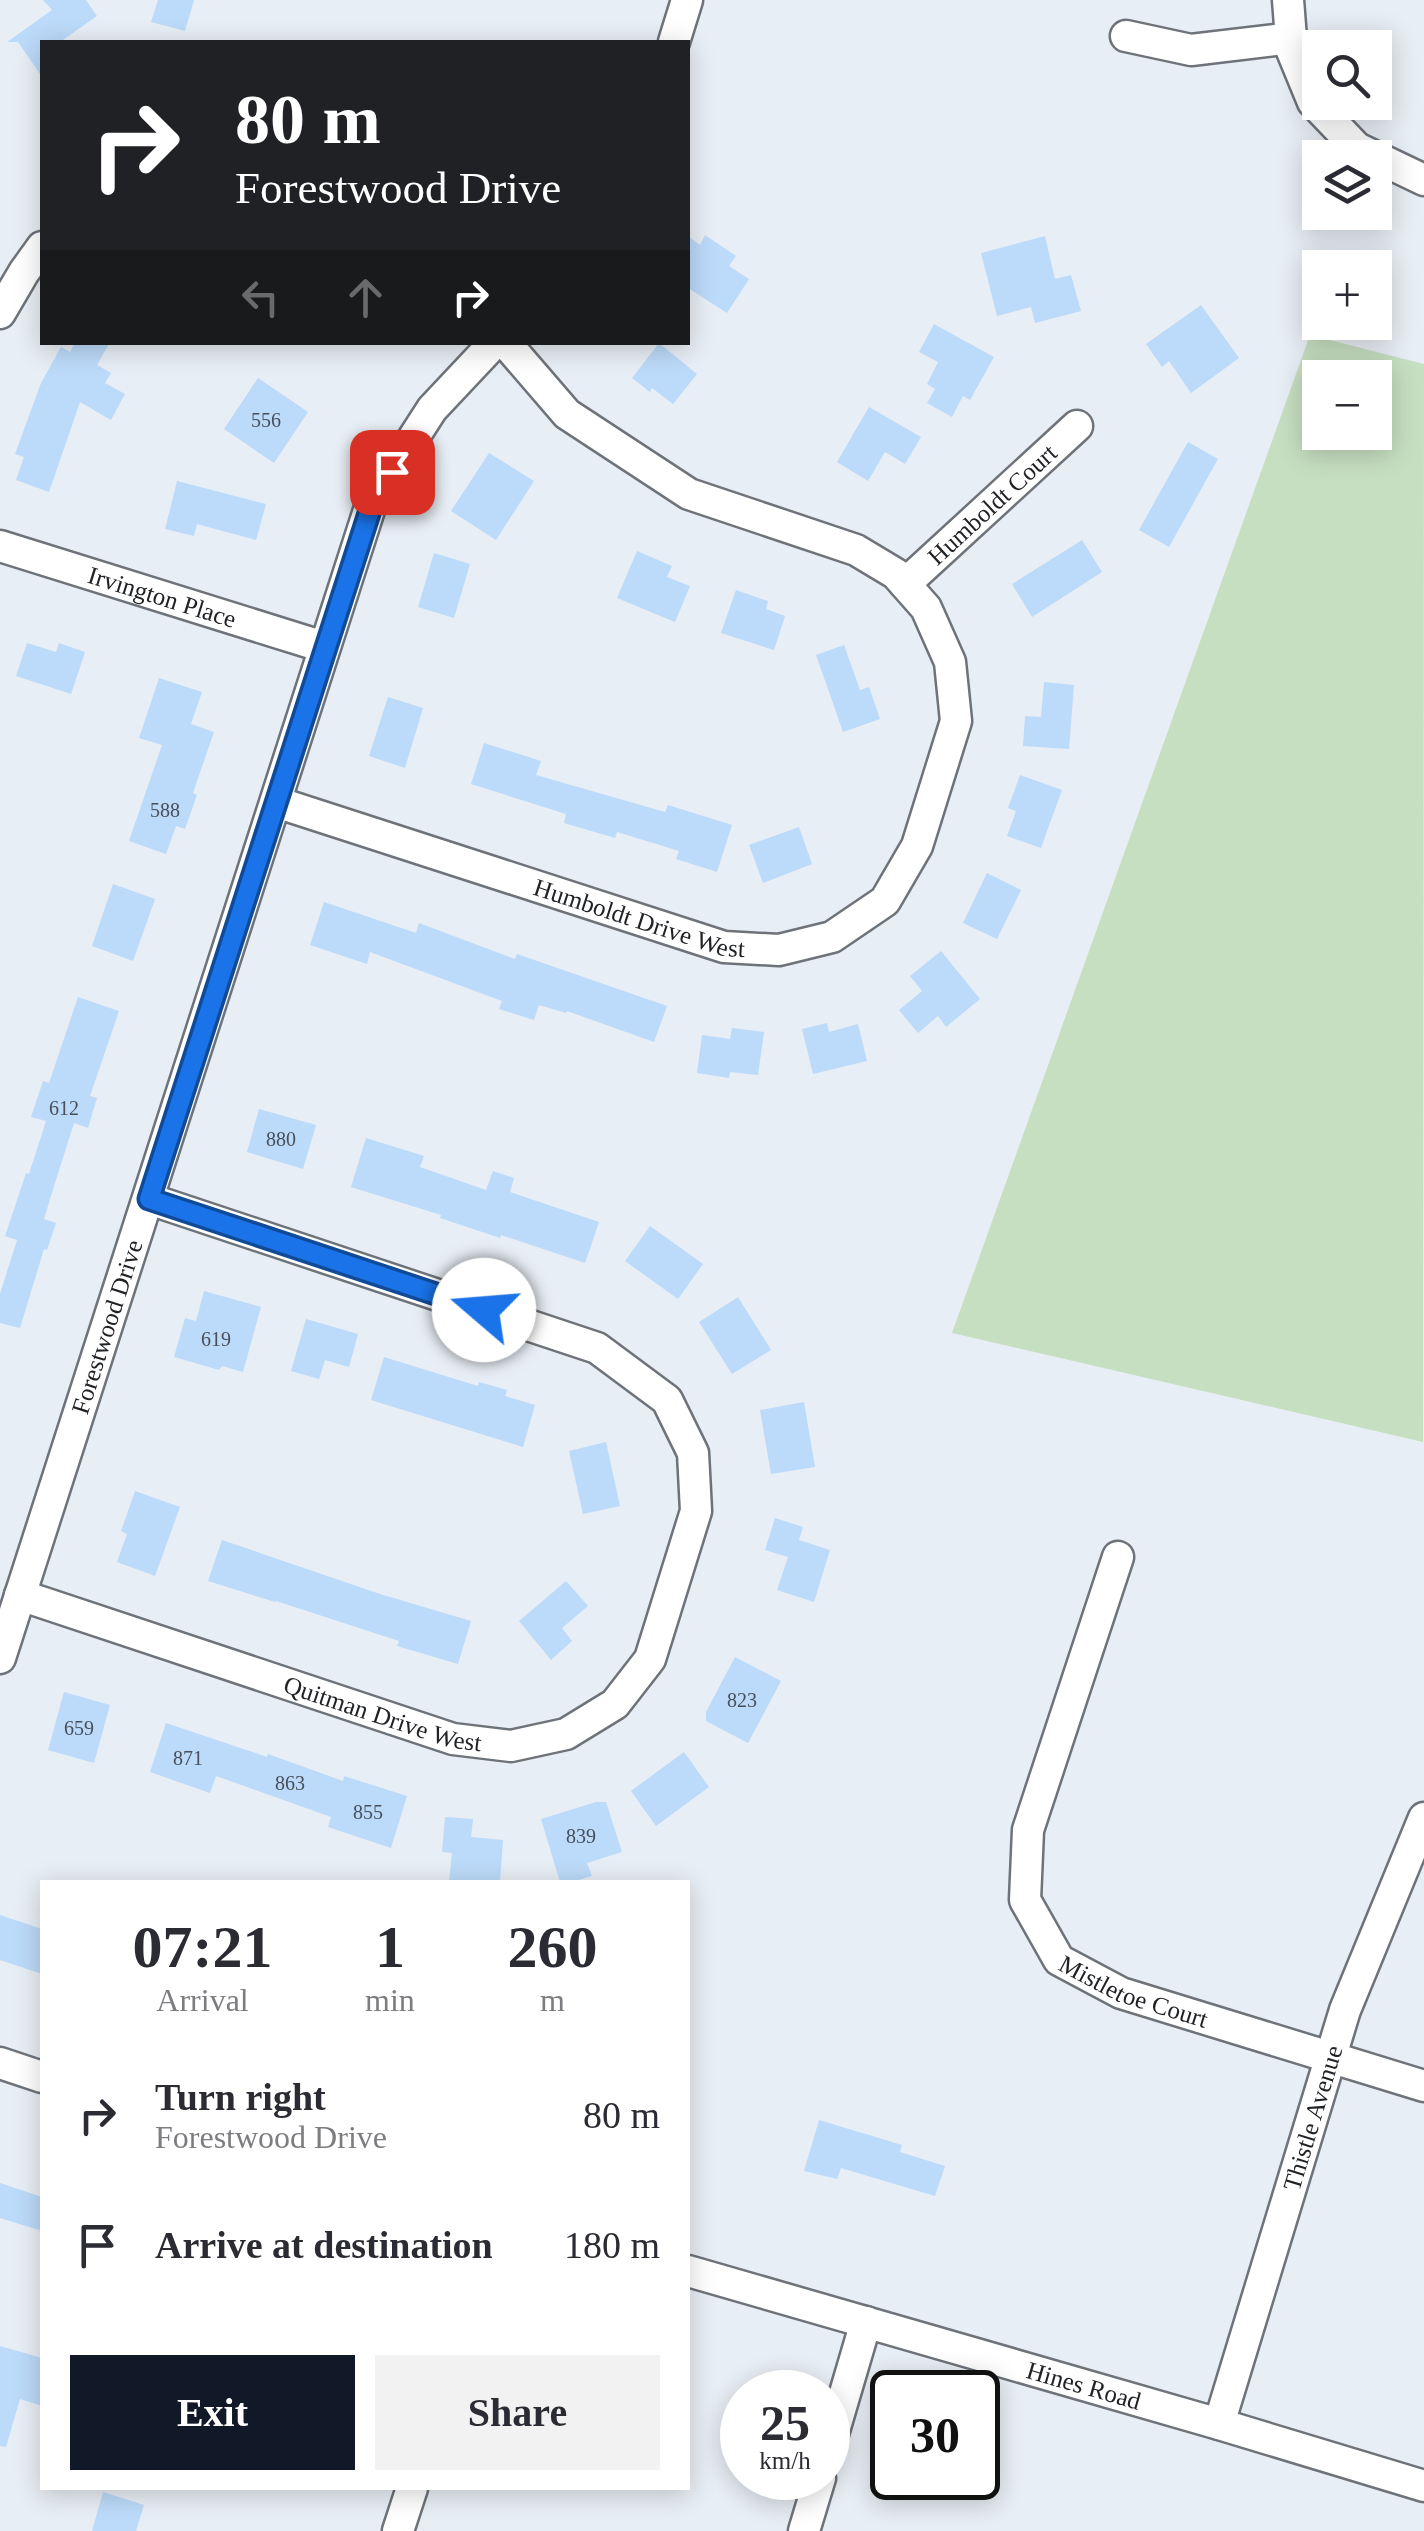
<!DOCTYPE html>
<meta charset="utf-8">
<style>
:root{--surface:#fff;--page:#f2f2f3;--text:#2b2b33;--muted:#7c7c81;--accent:#111827}
body{margin:0;font-family:"Times New Roman",serif;background:var(--page);color:var(--text);height:100vh;display:flex;flex-direction:column;font-size:38px;white-space:nowrap}
*{box-sizing:border-box;margin:0}
p{font-size:32px;color:var(--muted)}
.icon{flex:none;width:55px;height:55px;fill:none;stroke:currentColor;stroke-width:2;stroke-linecap:round;stroke-linejoin:round}
.map{position:relative;flex:1;overflow:hidden}
.panel{position:absolute;left:40px;top:1880px;width:650px;height:610px;display:flex;flex-direction:column;background:var(--surface);border-radius:0px;box-shadow:0 5px 25px #0003}
.panel>*{flex:none}
.banner{position:absolute;left:40px;top:40px;width:650px;height:305px;border-radius:0px;box-shadow:0 5px 25px #0003;background:#202124;color:#fff;overflow:hidden}
.fabs{position:absolute;left:1302px;top:30px;display:grid;gap:20px}
.fabs a{display:grid;place-items:center;width:90px;height:90px;border-radius:0px;background:var(--surface);box-shadow:0 5px 25px #0003;font-size:50px}
.speed{position:absolute;left:720px;top:2370px;display:flex;gap:20px;font-size:50px;font-weight:700;text-align:center}
.speed>*{display:grid;place-content:center;width:130px;height:130px;border-radius:50%;background:var(--surface);box-shadow:0 5px 25px #0003;line-height:1}
.speed small{font-size:25px;font-weight:400}
.speed .limit{border:5px solid #111;border-radius:15px;background:#fff;color:#111}
.pin{position:absolute;display:grid;place-items:center;width:85px;height:85px;color:#fff;margin:-42px;border-radius:20px;box-shadow:0 5px 15px #0006}
.me{position:absolute;width:110px;margin:-55px;rotate:288deg;stroke-linejoin:round;filter:drop-shadow(0 0 8px #0008)}
.turn{display:flex;align-items:center;gap:35px;height:210px;padding:0 30px;font-size:45px}
.turn .icon{width:130px;height:130px;stroke-width:2.5}
.turn b{display:block;font-size:70px;line-height:85px}
.lanes{display:flex;align-items:center;height:95px;padding:0 30px;background:#0003;justify-content:center;gap:50px;direction:ltr}
.lanes .off{opacity:.35}
.eta{display:flex;justify-content:space-evenly;align-items:center;height:170px;text-align:center}
.eta b{font-size:60px;font-weight:700;line-height:70px}
.button{display:flex;gap:20px;margin-top:auto;padding:20px 30px}
.button a{flex:1;height:115px;border-radius:0px;background:var(--accent);color:#fff;font-size:40px;font-weight:700;line-height:115px;text-align:center}
.button a+a{background:var(--page);color:var(--text)}
ul{padding:0;list-style:none}
li{display:flex;align-items:center;gap:30px;height:130px;padding:0 30px}
li div{flex:1}
li b{display:block;font-size:38px}
li em{font-style:normal}
.map>svg:first-child{display:block}
.green{fill:#c7dfc1;fill-rule:evenodd}
.building{fill:#bcdaf9}
.lines{fill:none;stroke-linecap:round;stroke-linejoin:round}
.street-casing{stroke:#6d7379;stroke-width:35}
.street{stroke:#fff;stroke-width:30}
.route-casing{stroke:#114b97;stroke-width:25}
.route{stroke:#1a73e8;stroke-width:18}
.labels{text-anchor:middle;stroke-width:10;stroke-linejoin:round;paint-order:stroke}
.number-label{font-size:20px;fill:#47505a}
.street-label{font-size:25px;fill:#202225;stroke:#fff}
</style>
<div class="map">
<svg width="1424" height="2531" viewBox="0 0 1424 2531">
<rect width="100%" height="100%" fill="#e8eef5"/>
<path class="green" d="M1310 335 1424 364 1423 1442 952 1333ZM1320 378H1375V432H1320Z"/>
<path class="building" d="M43 0H86L97 16 60 42H42V77L18 42H7L52 10Z
M158 0H194L185 31 151 22Z
M705 235 736 256 729 266 749 279 727 313 688 288V236L700 245Z
M1045 236 1055 279 1071 275 1081 311 1035 323 1031 307 997 316 981 253Z
M1201 305 1239 358 1191 393 1169 361 1162 367 1146 344Z
M934 324 994 357 970 400 963 396 952 417 927 403 935 389 927 384 938 362 919 352Z
M75 342H110L97 365 111 373 105 383 125 394 111 420 80 402 49 492 16 480 24 457 15 454 41 383 61 347 70 352Z
M659 343 697 374 673 404 652 388 650 392 632 378Z
M258 378 308 412 274 463 224 429Z
M869 407 921 437 905 464 885 452 868 481 837 462Z
M1188 442 1218 459 1169 547 1139 530Z
M489 453 534 481 496 540 451 511Z
M177 481 266 504 256 540 197 524 194 536 165 529Z
M1082 540 1102 572 1032 617 1012 584Z
M637 551 672 566 667 577 690 586 675 622 617 598Z
M434 553 470 564 454 618 418 607Z
M736 590 768 601 766 609 785 616 774 650 721 633Z
M27 643 56 652 59 643 85 652 71 694 16 676Z
M844 645 860 690 869 687 880 719 843 732 816 655Z
M159 678 202 692 191 724 214 732 193 793 197 795 185 829 176 826 166 854 129 841 162 745 139 738Z
M1044 682 1074 685 1069 749 1023 746 1025 716 1041 717Z
M388 697 423 708 405 768 369 756Z
M484 743 541 761 536 775 665 812 668 805 732 825 717 872 676 859 679 851 617 832 615 838 564 823 566 814 471 784Z
M1020 775 1062 790 1041 848 1007 836 1016 811 1008 808Z
M799 827 812 864 763 883 749 845Z
M987 873 1021 890 997 939 963 923Z
M113 884 155 899 133 961 92 946Z
M324 902 416 933 419 923 515 959 517 954 667 1006 654 1042 567 1011 566 1013 539 1005 534 1020 499 1009 502 1001 370 952 367 964 310 945Z
M941 951 980 999 946 1027 938 1016 918 1033 899 1010 922 991 910 976Z
M78 997 119 1011 90 1096 97 1098 88 1128 74 1123 55 1183 44 1219 56 1223 47 1250 44 1249 20 1328 0 1323V1294L17 1240 5 1236 26 1173 29 1174 46 1121 31 1117 43 1081 49 1083Z
M827 1023 829 1032 858 1024 867 1061 813 1074 802 1029Z
M732 1028 764 1032 758 1075 730 1072 729 1078 697 1073 702 1035 730 1039Z
M259 1109 316 1125 303 1169 247 1152Z
M366 1138 424 1156 420 1167 486 1190 493 1171 514 1178 510 1192 599 1222 585 1263 501 1235 500 1238 440 1218 441 1215 351 1187Z
M650 1226 703 1264 678 1299 625 1261Z
M204 1291 261 1307 243 1372 222 1366 219 1370 174 1357 185 1318 196 1321Z
M738 1297 771 1350 732 1374 699 1322Z
M306 1319 358 1334 349 1367 325 1360 319 1379 291 1371Z
M384 1357 478 1386 479 1382 507 1390 505 1396 535 1405 523 1447 371 1400Z
M804 1402 815 1467 771 1474 760 1410Z
M606 1442 620 1506 583 1514 569 1451Z
M135 1491 180 1507 155 1576 117 1562 127 1534 121 1531Z
M775 1518 803 1527 799 1540 830 1550 814 1602 777 1590 788 1557 765 1550Z
M222 1540 380 1594 471 1621 458 1664 397 1646 399 1641 276 1601 275 1602 208 1581Z
M566 1581 588 1606 562 1628 572 1641 551 1660 519 1621Z
M735 1657 781 1681 748 1743 706 1721V1712Z
M64 1692 110 1705 94 1763 48 1750Z
M166 1723 267 1757 268 1754 343 1781 344 1776 407 1796 391 1848 328 1827 331 1817 216 1776 210 1793 150 1772Z
M684 1752 709 1787 656 1826 631 1791Z
M596 1802H606L622 1852 587 1863 592 1876 572 1882H560L541 1819Z
M445 1817 473 1819 471 1837 503 1840 500 1882H449L452 1853 442 1852Z
M0 1915 42 1929V1974L0 1960Z
M819 2120 902 2145 900 2152 945 2166 935 2196 841 2168 837 2179 804 2171Z
M0 2183 42 2197V2231L0 2218Z
M0 2346 42 2358V2406L20 2399 6 2447 0 2446Z
M103 2492 144 2505 136 2531H92Z"/>
<g class="lines">
<g class="street-casing">
<g id="street">
<path d="M1288 0 1292 51 1313 102 1357 148 1424 180"/>
<path d="M1126 36 1191 50 1291 38"/>
<path d="M674 42 687 0"/>
<path d="M0 313 24 272 42 247"/>
<path id="s1" d="M0 546 324 647"/>
<path id="s2" d="M905 584 1077 426"/>
<path id="s3" d="M276 802 724 947 779 950 832 937 885 901 917 846 956 721 950 662 926 608 896 574 856 550 689 494 567 414 505 342"/>
<path id="s4" d="M1118 1557 1028 1830 1025 1900 1059 1960 1121 1993 1424 2086"/>
<path id="s5" d="M20 1595 453 1739 511 1746 566 1734 615 1704 650 1659 696 1511 693 1453 667 1400 597 1348 149 1199"/>
<path id="s6" d="M0 1658 371 504 432 409 495 342"/>
<path d="M0 2063 42 2077"/>
<path id="s7" d="M688 2271 1219 2424 1424 2486"/>
<path id="s8" d="M1219 2424 1345 2010 1424 1818"/>
<path d="M828 2451 866 2322"/>
<path d="M398 2531 412 2488"/>
<path d="M804 2531 820 2478"/>
</g>
</g>
<use href="#street" class="street"/>
</g>
<g class="lines">
<g class="route-casing">
<path id="route" d="M392 472 372 504 149 1199 484 1310"/>
</g>
<use href="#route" class="route"/>
</g>
<g class="labels">
<g class="number-label">
<text x="266" y="427">556</text>
<text x="165" y="817">588</text>
<text x="64" y="1115">612</text>
<text x="281" y="1146">880</text>
<text x="216" y="1346">619</text>
<text x="742" y="1707">823</text>
<text x="79" y="1735">659</text>
<text x="188" y="1765">871</text>
<text x="290" y="1790">863</text>
<text x="368" y="1819">855</text>
<text x="581" y="1843">839</text>
</g>
<g class="street-label">
<text dy="9" stroke="none"><textPath href="#s2" startOffset="118">Humboldt Court</textPath></text>
<text dy="9" stroke="none"><textPath href="#s1" startOffset="170">Irvington Place</textPath></text>
<text dy="9" stroke="none"><textPath href="#s3" startOffset="382">Humboldt Drive West</textPath></text>
<text dy="9" stroke="none"><textPath href="#s6" startOffset="348">Forestwood Drive</textPath></text>
<text dy="9" stroke="none"><textPath href="#s5" startOffset="382">Quitman Drive West</textPath></text>
<text dy="9" stroke="none"><textPath href="#s4" startOffset="508">Mistletoe Court</textPath></text>
<text dy="9" stroke="none"><textPath href="#s8" startOffset="320">Thistle Avenue</textPath></text>
<text dy="9" stroke="none"><textPath href="#s7" startOffset="412">Hines Road</textPath></text>
</g>
</g>
</svg>
<div class="fabs">
<a><svg class="icon" aria-label="search" viewBox="0 0 24 24"><circle cx="10" cy="10" r="6"/><path d="M15 15l6 6"/></svg></a>
<a><svg class="icon" aria-label="layers" viewBox="0 0 24 24"><path d="M12 4l9 5-9 5-9-5zM3 14l9 5 9-5"/></svg></a>
<a>+</a>
<a>−</a>
</div>
<div class="speed"><div>25<small>km/h</small></div><div class="limit">30</div></div>
<div class="pin" style="left:392px;top:472px;background:#d93025"><svg class="icon" aria-label="arrive" viewBox="0 0 24 24"><path d="M6 21V4h12l-3 4 3 4H6"/></svg></div>
<svg class="me" style="left:484px;top:1310px" viewBox="-20 -20 40 40"><circle r="19" fill="#fff"/><path d="M0-13L10 11 0 6-10 11z" fill="#1a73e8"/></svg>
<div class="banner">
<div class="turn"><svg class="icon" aria-label="right" viewBox="0 0 24 24"><path d="M7 20v-9h11M14 6l5 5-5 5"/></svg><div><b>80 m</b>Forestwood Drive</div></div>
<div class="lanes"><svg class="icon off" aria-label="left" viewBox="0 0 24 24"><path d="M17 20v-9H6M10 6l-5 5 5 5"/></svg><svg class="icon off" aria-label="ahead" viewBox="0 0 24 24"><path d="M12 20V5M6 11l6-6 6 6"/></svg><svg class="icon" aria-label="right" viewBox="0 0 24 24"><path d="M7 20v-9h11M14 6l5 5-5 5"/></svg></div>
</div>
<section class="panel">
<div class="eta">
<div><b>07:21</b><p>Arrival</p></div>
<div><b>1</b><p>min</p></div>
<div><b>260</b><p>m</p></div>
</div>
<ul>
<li><svg class="icon" aria-label="right" viewBox="0 0 24 24"><path d="M7 20v-9h11M14 6l5 5-5 5"/></svg><div><b>Turn right</b><p>Forestwood Drive</p></div><em>80 m</em></li>
<li><svg class="icon" aria-label="arrive" viewBox="0 0 24 24"><path d="M6 21V4h12l-3 4 3 4H6"/></svg><div><b>Arrive at destination</b></div><em>180 m</em></li>
</ul>
<div class="button"><a>Exit</a><a>Share</a></div>
</section>
</div>
